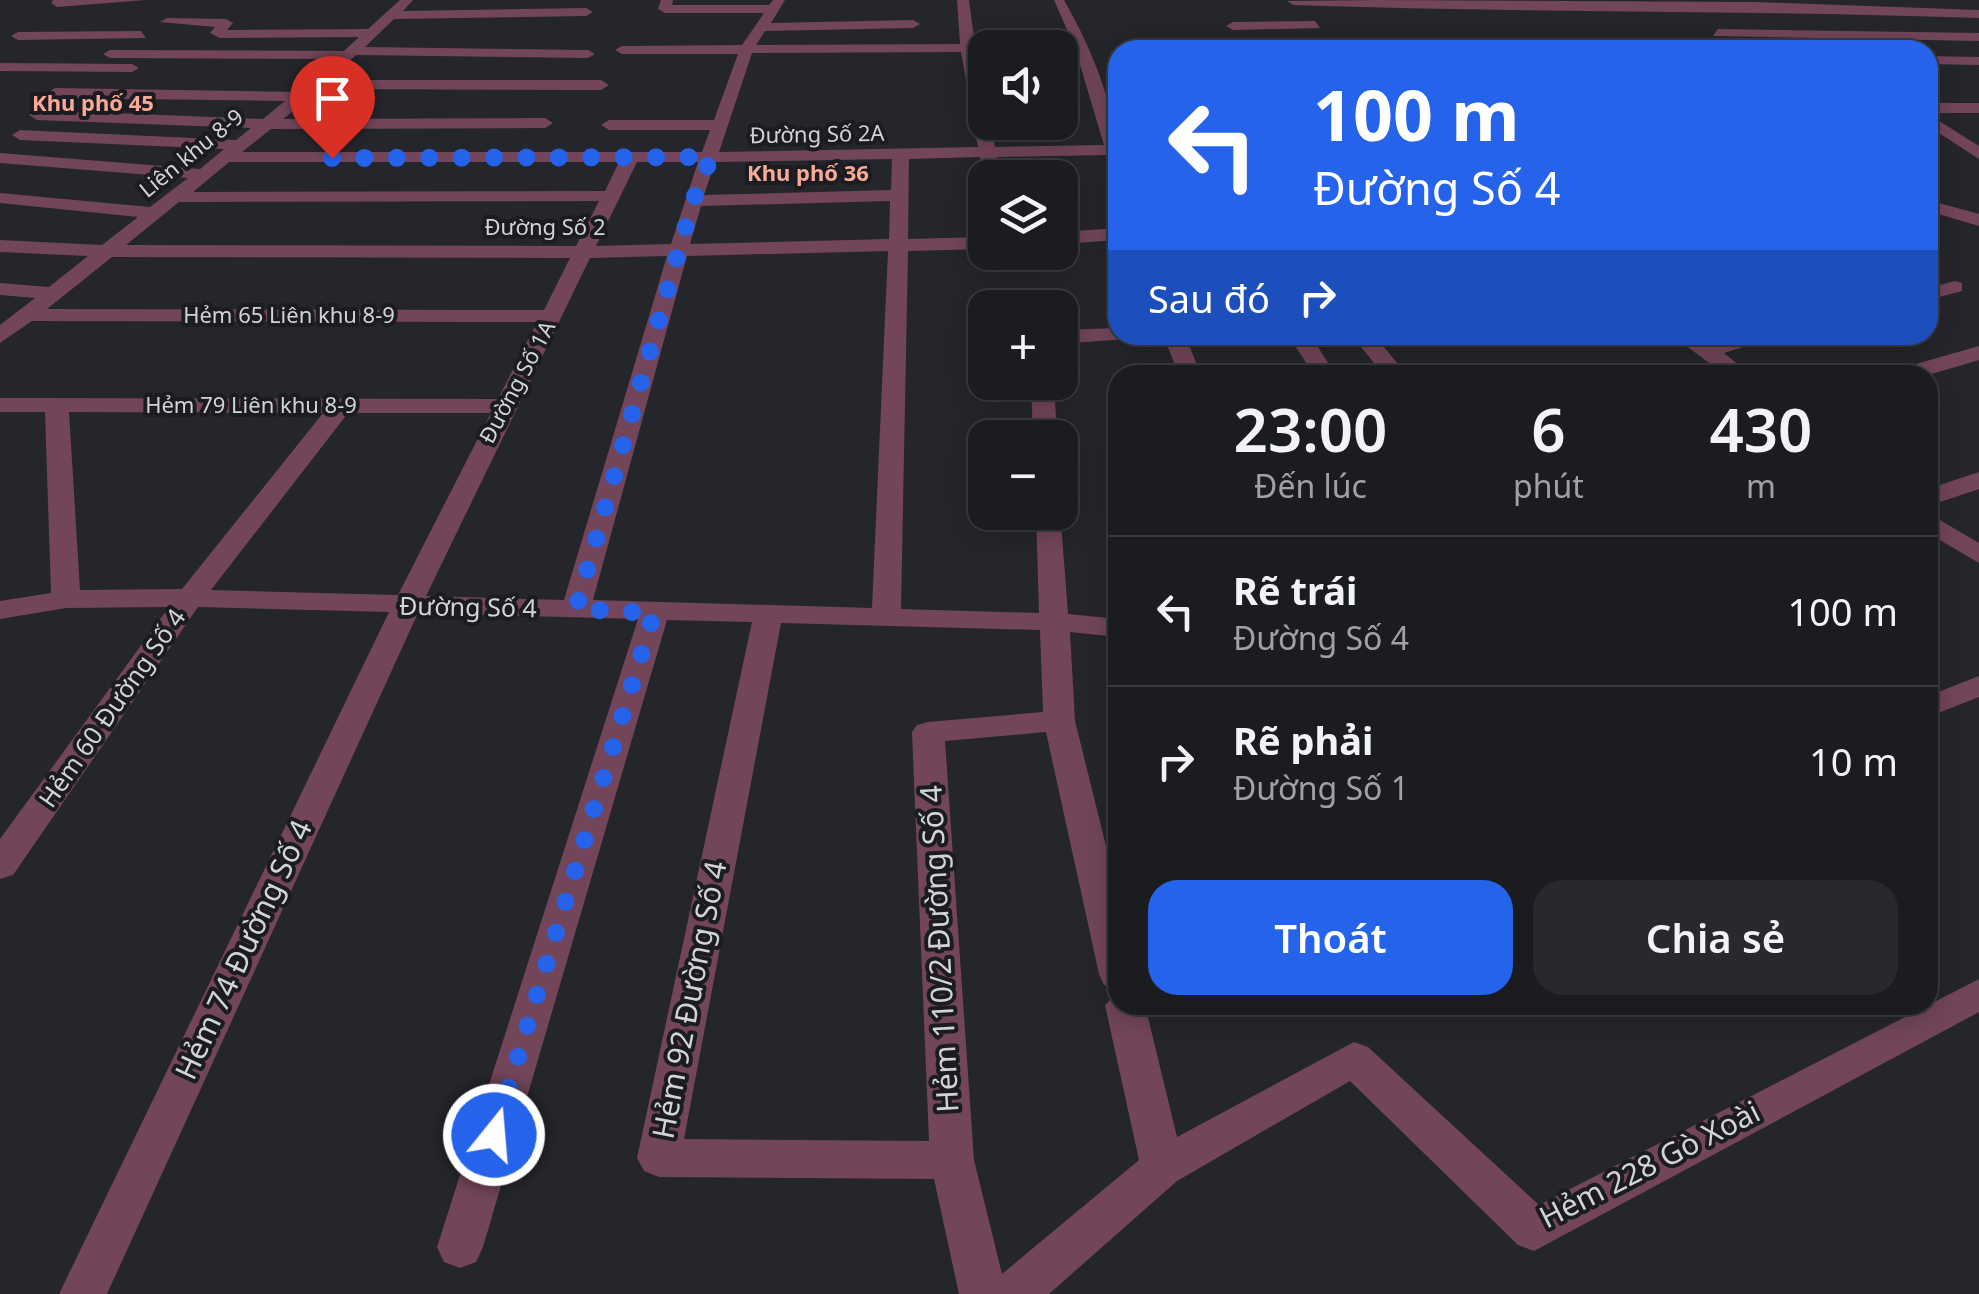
<!DOCTYPE html>
<html lang="vi">
<meta charset="utf-8">
<style>
:root{--surface:#1b1c20;--page:#28292d;--text:#f1f3f6;--muted:#a0a1a5;--line:#393a3e;--accent:#2563eb}
body{margin:0;font-family:"Noto Sans",sans-serif;background:var(--page);color:var(--text);height:100vh;display:flex;flex-direction:column;font-size:38px;white-space:nowrap}
*{box-sizing:border-box;margin:0}
p{font-size:32px;color:var(--muted)}
.icon{flex:none;width:55px;height:55px;fill:none;stroke:currentColor;stroke-width:2;stroke-linecap:round;stroke-linejoin:round}
.map{position:relative;flex:1;overflow:hidden}
.sheet{position:absolute;left:1108px;top:365px;width:830px;height:650px;display:flex;flex-direction:column;background:var(--surface);border-radius:30px;box-shadow:0 5px 25px #0003,0 0 0 2px var(--line)}
.sheet>*{flex:none}
.guide{position:absolute;left:1108px;top:40px;width:830px;height:305px;border-radius:30px;box-shadow:0 5px 25px #0003,0 0 0 2px var(--line);background:#2563eb;color:#fff;overflow:hidden}
.controls{position:absolute;left:968px;top:30px;display:grid;gap:20px}
.controls a{display:grid;place-items:center;width:110px;height:110px;border-radius:20px;background:var(--surface);box-shadow:0 5px 25px #0003,0 0 0 2px var(--line);font-size:50px}
.pin{position:absolute;display:grid;place-items:center;width:85px;height:85px;color:#fff;margin:-102px -42px;border-radius:50% 50% 50% 0;rotate:-45deg;box-shadow:0 0 10px #0007}
.pin .icon{rotate:45deg}
.me{position:absolute;width:110px;margin:-55px;rotate:17deg;stroke-linejoin:round;filter:drop-shadow(0 0 8px #0008)}
.turn{display:flex;align-items:center;gap:35px;height:210px;padding:0 40px;font-size:45px}
.turn .icon{width:130px;height:130px;stroke-width:2.5}
.turn b{display:block;font-size:70px;line-height:85px}
.then{display:flex;align-items:center;height:95px;padding:0 40px;background:#0003;gap:20px;font-size:38px}
.eta{display:flex;justify-content:space-evenly;align-items:center;height:170px;text-align:center}
.eta b{font-size:60px;font-weight:600;line-height:70px}
.cta{display:flex;gap:20px;margin-top:auto;padding:20px 40px}
.cta a{flex:1;height:115px;border-radius:30px;background:var(--accent);color:#fff;font-size:40px;font-weight:600;line-height:115px;text-align:center}
.cta a+a{background:var(--page);color:var(--text)}
ul{padding:0;list-style:none}
li{display:flex;align-items:center;gap:30px;height:150px;padding:0 40px;border-top:2px solid var(--line)}
li div{flex:1}
li b{display:block;font-size:38px}
li em{font-style:normal}
.map>svg:first-child{display:block}
.lines{fill:none;stroke-linecap:round;stroke-linejoin:round}
.minor{fill:#72455a;fill-rule:evenodd}
.route{stroke:#2563eb;stroke-width:18;stroke-dasharray:0 32.4}
.labels{text-anchor:middle;stroke-width:8;stroke-linejoin:round;paint-order:stroke}
.far-neighbourhood-label{font-size:22px;font-weight:bold;fill:#faaa94;stroke:#1b1c21}
.far-street-label{font-size:22px;fill:#d2d3d6;stroke:#1b1c21}
.street-label{font-size:25px;fill:#d2d3d6;stroke:#1b1c21}
.near-street-label{font-size:30px;fill:#d2d3d6;stroke:#1b1c21}
</style>
<div class="map">
<svg width="1979" height="1294" viewBox="0 0 1979 1294">
<rect width="100%" height="100%" fill="#24262b"/>
<g class="lines">
<path class="minor" d="M53 0H146L57 7 51 3Z
M400 0H413L403 11 586 8 593 12 586 16 394 19 365 47 588 50 595 54 588 58 356 55 330 80H601L609 85 601 90 321 89 283 119 545 118 553 123 545 128 271 129 242 152H702L710 130H609L601 125 609 120H714L738 54H622L615 50 622 46 742 45 764 13H665L658 9 661 0H673L672 5H769L773 0H785L771 23 913 20 920 24 913 28 765 31 756 45 960 44 957 0H969L985 122H990L995 147 1104 145 1075 48 1054 0H1064C1093 51 1118 111 1118 170L1112 169 1107 155 997 157 1002 178 985 179 980 157 909 159 908 239 985 237V249L908 251 901 609 1039 613 1036 512H1060V509L1068 614 1118 619V637L1070 632 1075 721 1118 894V989L1104 985 1099 974 1046 732 945 741 974 1160 1002 1274 1139 1160 1105 1005 1118 992V1005H1145L1177 1137 1354 1042 1368 1047 1539 1205 1979 979V1012L1534 1251 1518 1245 1350 1081 1177 1181 1049 1294H959L934 1179 659 1177 644 1171 637 1158 752 622 667 620 483 1247 476 1262 460 1268 444 1262 437 1247 638 619 418 613 107 1294H59L389 612 198 607 13 875 0 879V839L169 607 66 608 0 619V601L51 593 45 412H0V398L498 399 537 322 32 321 0 343V325L35 298 0 295V283L49 287 88 256 0 252V240L102 245 138 217 0 203V193L150 207 188 178 0 163V153L200 169 224 149 20 140 12 135 20 130 236 140 251 128 37 120 29 115 37 110 263 119 285 101 55 98 47 93 55 88 297 92 335 59 110 58 103 54 110 50 344 51 359 37 220 38 210 33 215 27 160 22 167 18 226 19 233 23 227 30 368 29ZM961 52 978 147 719 152 752 53ZM892 159 891 190 704 195 715 162ZM229 162H619L605 191 193 192ZM637 162H698L671 244 596 246ZM599 201 576 246 126 245 179 202ZM890 201 889 239 690 244 701 206ZM888 251 872 608 593 600 687 256ZM667 256 564 600 426 596 590 258ZM112 257 570 258 544 310 47 309ZM69 412 323 413 182 589 80 590ZM348 413H491L398 595 211 590ZM781 623 1040 630 1043 712 928 722 917 725 912 732 929 1141 684 1139Z
M1379 0 1755 2 1979 10V18C1750 10 1522 13 1293 5L1287 1Z
M1315 21 1320 28 1233 30 1226 26 1233 22Z
M1718 29 1979 33V41L1713 36Z
M141 31 146 38 18 40 11 36 18 32Z
M1239 38 1343 45 1350 49H1155L1148 45 1155 41Z
M1928 56 1979 57V65L1928 64Z
M0 63 132 64 139 68 132 72 0 71Z
M1928 103H1979V113H1928Z
M1928 114 1979 146V159L1928 126Z
M1928 200 1979 214V226L1928 211Z
M1118 228V240L1060 244V232Z
M1955 281 1962 283V291L1928 300V288Z
M1118 328V335H1128L1126 339 1060 344V330Z
M1163 335H1185L1201 375H1179Z
M1288 335H1310L1336 375H1314Z
M1351 335H1374L1407 375H1384Z
M1672 335H1697L1710 344 1744 335H1781L1724 353 1751 375H1725Z
M1979 346V360L1928 375H1892L1895 370Z
M1031 382H1054L1057 438H1033Z
M1979 472V489L1928 506V489Z
M1928 513 1979 543V563L1928 533Z
M1979 676V697L1928 717V696Z"/>
</g>
<g class="lines">
<path class="route" d="M332 158 711 157 693 201 576 609 654 613 494 1135"/>
</g>
<g class="labels">
<g class="far-neighbourhood-label">
<text x="93" y="111">Khu phố 45</text>
<text x="808" y="181">Khu phố 36</text>
</g>
<g class="far-street-label">
<text transform="translate(817 134) rotate(-1)" y="8">Đường Số 2A</text>
<text transform="translate(191 153) rotate(-39)" y="8">Liên khu 8-9</text>
<text x="545" y="235">Đường Số 2</text>
<text x="289" y="323">Hẻm 65 Liên khu 8-9</text>
<text transform="translate(517 382) rotate(-62)" y="8">Đường Số 1A</text>
<text x="251" y="413">Hẻm 79 Liên khu 8-9</text>
</g>
<g class="street-label">
<text transform="translate(468 607) rotate(1)" y="9">Đường Số 4</text>
<text transform="translate(112 708) rotate(-55)" y="9">Hẻm 60 Đường Số 4</text>
</g>
<g class="near-street-label">
<text transform="translate(940 949) rotate(-93)" y="10">Hẻm 110/2 Đường Số 4</text>
<text transform="translate(244 950) rotate(-65)" y="10">Hẻm 74 Đường Số 4</text>
<text transform="translate(690 1000) rotate(-79)" y="10">Hẻm 92 Đường Số 4</text>
<text transform="translate(1650 1165) rotate(-27)" y="10">Hẻm 228 Gò Xoài</text>
</g>
</g>
</svg>
<div class="controls">
<a><svg class="icon" aria-label="sound" viewBox="0 0 24 24"><path d="M4 9h4l5-4v14l-5-4H4zM17 9q2 3 0 6"/></svg></a>
<a><svg class="icon" aria-label="layers" viewBox="0 0 24 24"><path d="M12 4l9 5-9 5-9-5zM3 14l9 5 9-5"/></svg></a>
<a>+</a>
<a>−</a>
</div>
<div class="pin" style="left:332px;top:158px;background:#d93025"><svg class="icon" aria-label="arrive" viewBox="0 0 24 24"><path d="M6 21V4h12l-3 4 3 4H6"/></svg></div>
<svg class="me" style="left:494px;top:1135px" viewBox="-20 -20 40 40"><circle r="17" fill="#2563eb" stroke="#fff" stroke-width="3"/><path d="M0-11L8 9 0 5-8 9z" fill="#fff"/></svg>
<div class="guide">
<div class="turn"><svg class="icon" aria-label="left" viewBox="0 0 24 24"><path d="M17 20v-9H6M10 6l-5 5 5 5"/></svg><div><b>100 m</b>Đường Số 4</div></div>
<div class="then">Sau đó<svg class="icon" aria-label="right" viewBox="0 0 24 24"><path d="M7 20v-9h11M14 6l5 5-5 5"/></svg></div>
</div>
<section class="sheet">
<div class="eta">
<div><b>23:00</b><p>Đến lúc</p></div>
<div><b>6</b><p>phút</p></div>
<div><b>430</b><p>m</p></div>
</div>
<ul>
<li><svg class="icon" aria-label="left" viewBox="0 0 24 24"><path d="M17 20v-9H6M10 6l-5 5 5 5"/></svg><div><b>Rẽ trái</b><p>Đường Số 4</p></div><em>100 m</em></li>
<li><svg class="icon" aria-label="right" viewBox="0 0 24 24"><path d="M7 20v-9h11M14 6l5 5-5 5"/></svg><div><b>Rẽ phải</b><p>Đường Số 1</p></div><em>10 m</em></li>
</ul>
<div class="cta"><a>Thoát</a><a>Chia sẻ</a></div>
</section>
</div>
